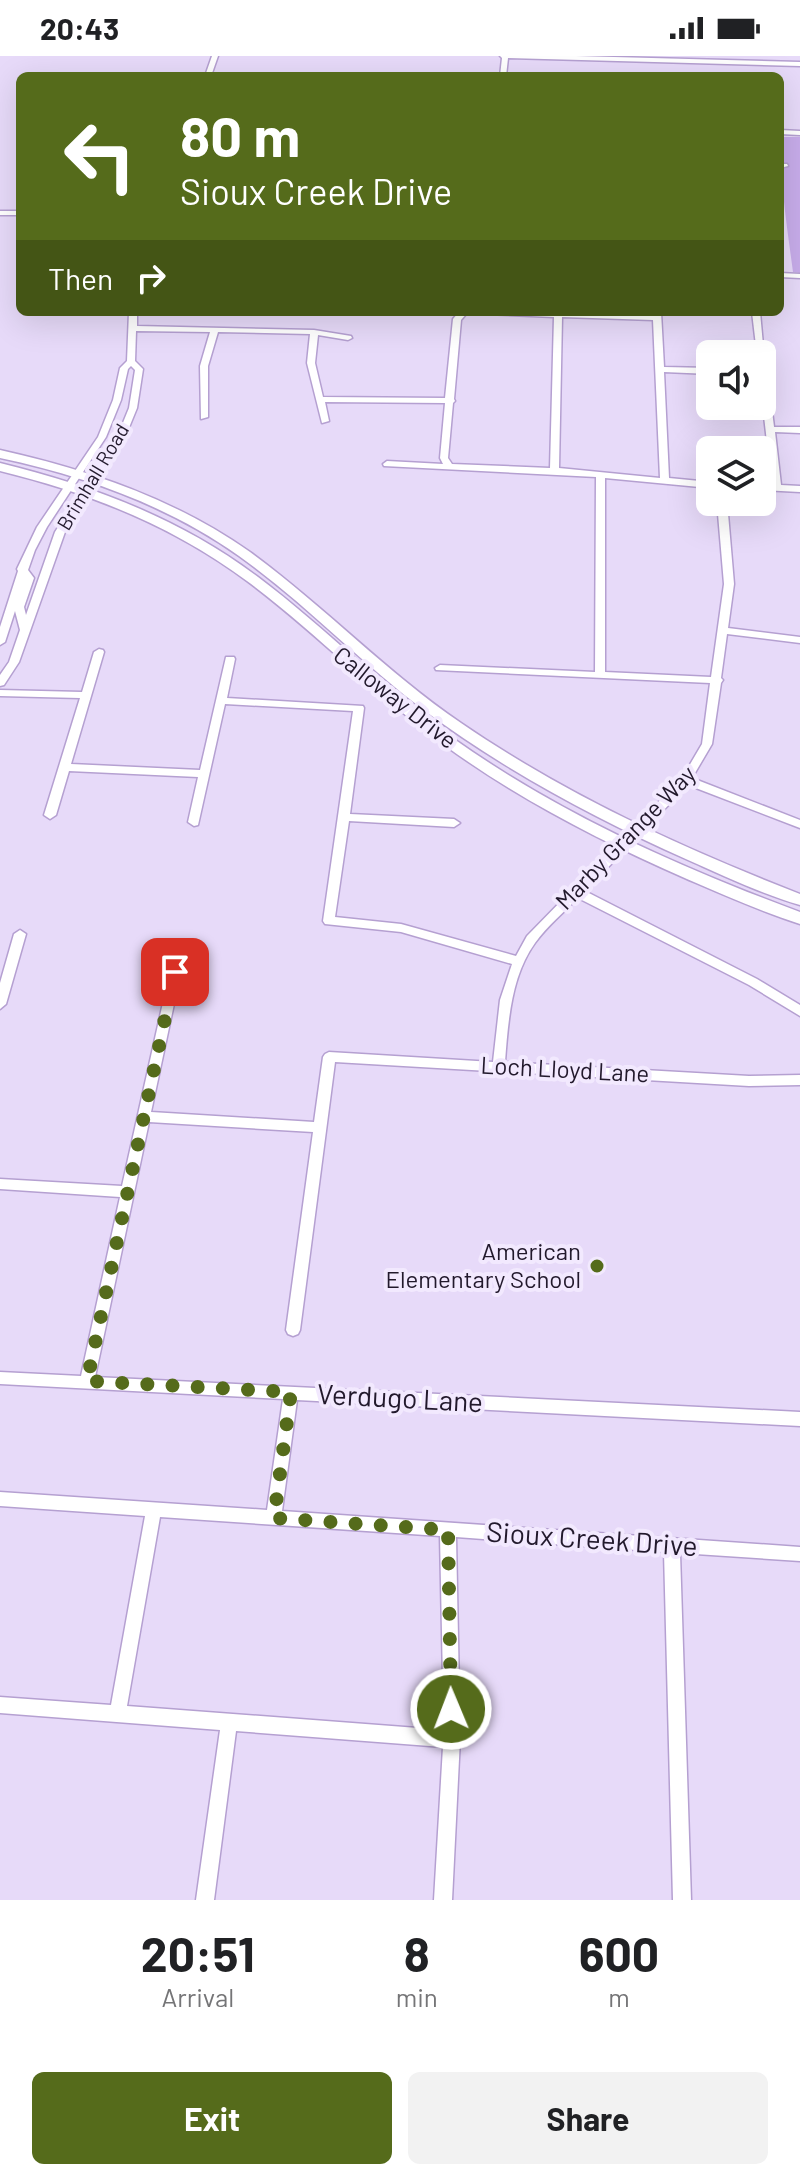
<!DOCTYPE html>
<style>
:root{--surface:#fff;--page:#f2f2f2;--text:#202124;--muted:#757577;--accent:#556b1b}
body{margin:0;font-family:Barlow,sans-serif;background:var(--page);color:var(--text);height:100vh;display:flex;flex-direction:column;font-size:30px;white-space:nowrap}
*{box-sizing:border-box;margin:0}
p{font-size:26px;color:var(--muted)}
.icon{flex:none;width:44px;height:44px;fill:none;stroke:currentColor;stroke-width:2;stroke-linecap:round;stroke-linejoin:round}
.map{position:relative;height:1844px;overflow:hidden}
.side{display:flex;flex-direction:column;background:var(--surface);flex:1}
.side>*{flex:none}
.banner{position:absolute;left:16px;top:16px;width:768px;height:244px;border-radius:12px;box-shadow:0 8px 32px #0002;background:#556b1b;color:#fff;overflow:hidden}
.controls{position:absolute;left:696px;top:284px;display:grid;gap:16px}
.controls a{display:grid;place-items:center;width:80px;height:80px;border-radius:12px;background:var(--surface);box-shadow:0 8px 32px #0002;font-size:40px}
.pin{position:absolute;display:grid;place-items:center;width:68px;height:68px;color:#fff;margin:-34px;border-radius:16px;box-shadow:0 4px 12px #0006}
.me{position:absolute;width:88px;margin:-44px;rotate:359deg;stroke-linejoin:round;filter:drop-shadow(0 0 6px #0008)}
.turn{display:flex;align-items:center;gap:28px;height:168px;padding:0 32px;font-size:36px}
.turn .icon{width:104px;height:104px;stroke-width:2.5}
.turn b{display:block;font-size:56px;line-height:68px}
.then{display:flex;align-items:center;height:76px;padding:0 32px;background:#0003;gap:16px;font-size:30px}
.eta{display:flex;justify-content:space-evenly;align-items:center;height:136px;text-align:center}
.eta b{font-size:48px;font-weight:700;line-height:56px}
.primary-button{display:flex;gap:16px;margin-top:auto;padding:16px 32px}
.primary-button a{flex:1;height:92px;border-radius:12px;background:var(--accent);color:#fff;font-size:32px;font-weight:700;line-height:92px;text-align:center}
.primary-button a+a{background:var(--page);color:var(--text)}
.status{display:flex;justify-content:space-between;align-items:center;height:56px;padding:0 40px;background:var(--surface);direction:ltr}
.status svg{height:22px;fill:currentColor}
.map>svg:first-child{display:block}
.green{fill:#c7acea}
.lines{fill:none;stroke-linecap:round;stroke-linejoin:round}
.minor-casing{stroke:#b5a0d1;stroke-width:3}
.major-casing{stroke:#b5a0d1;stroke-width:3}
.minor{fill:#fff;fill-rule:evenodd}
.major{fill:#fff;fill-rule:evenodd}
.route{stroke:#556b1b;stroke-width:14;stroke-dasharray:0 25.2}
.poi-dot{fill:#556b1b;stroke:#f2e9fe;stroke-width:3}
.labels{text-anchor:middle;stroke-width:8;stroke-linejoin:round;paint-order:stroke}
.far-street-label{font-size:20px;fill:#22192c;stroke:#f2e9fe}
.street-label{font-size:24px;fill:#22192c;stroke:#f2e9fe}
.poi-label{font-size:24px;fill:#22192c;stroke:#f2e9fe;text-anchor:end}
.near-street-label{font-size:28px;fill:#22192c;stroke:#f2e9fe}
</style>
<div class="status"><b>20:43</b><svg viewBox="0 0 49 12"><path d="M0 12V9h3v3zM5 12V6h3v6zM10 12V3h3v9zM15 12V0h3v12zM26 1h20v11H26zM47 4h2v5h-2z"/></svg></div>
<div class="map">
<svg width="800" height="1844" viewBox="0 0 800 1844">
<rect width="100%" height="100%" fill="#e7daf9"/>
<path class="green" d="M780 81H800V217L793 216C787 171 780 125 780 81Z"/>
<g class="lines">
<g class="minor-casing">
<path id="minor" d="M212 0H218L211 20H205Z
M500 0H576L800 6V10L508 2 506 20H500L502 2Z
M780 74 800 75V79L780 78Z
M780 108H787L788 110 780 112Z
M0 155H20V159H0Z
M780 217 800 218V222L780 221Z
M129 256H137V270L314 274 351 280 352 282 348 284 318 279 315 307 323 341 445 342 453 263 459 256H468L461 264 454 343 455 345 453 347 448 402 452 408 550 412 554 261 485 258 481 256 653 259V256H661L664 311 710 312V318L664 316 669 422 710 426V432L605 422V616L711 621 724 528 717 446H727L734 528 728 572 800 581V587L727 578 721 622 723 624 721 627 712 688 692 722 800 764V772L688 729 585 835 757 923 800 949V960L749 929 578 842C564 856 547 870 535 887 511 920 508 966 505 1006L749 1020 800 1019V1029L749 1030 335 1006 300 1274 298 1278 293 1280 288 1278 286 1274 313 1076 149 1066 95 1321 800 1356V1370L297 1344 282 1455 800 1491V1505L680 1497 691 1844H673L664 1496 456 1481 460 1683 452 1844H434L443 1691 236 1675 214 1844H196L220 1674 0 1657V1641L111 1649 145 1460 0 1450V1436L267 1454 283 1343 0 1328V1316L81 1320 120 1141 0 1133V1123L122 1130 177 884H185L187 887 151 1056 314 1066 323 1001 325 998 329 996 493 1006 500 944 512 908 401 876 325 868 323 865 353 655 225 648 198 769 194 770 188 766 198 721 69 715 56 759 50 763 44 759 80 642 0 640V634L82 636 94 596 99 593 103 594 104 596 71 708 200 714 226 601H234L235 603 227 642 363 650 364 652 350 758 454 763 460 767 454 771 349 765 335 861 401 868 516 900 527 880 570 836 571 832 575 831 682 722 702 688 710 627 436 614 435 612 440 609 595 616 596 421 384 410 383 408 387 405 443 408 440 402 445 347 325 346 329 365 322 367 307 307 310 278 218 276 208 310V361L201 363 200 310 210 276 136 275 135 305 143 313 137 352 128 374 65 476 19 606 4 629 0 630V619L9 606 20 574 15 555 5 586 0 589V571L18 515 17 513 37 471 98 381 113 344 120 312 127 305ZM562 261 653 264 660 422 559 412ZM131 310 135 314 129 352 120 374 55 476 26 559 24 551 34 522 28 514 35 494 47 471 106 381 121 344 128 313ZM160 1461 440 1480 444 1674 127 1650Z
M752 256H760L764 300 757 298Z
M762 304 766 307 774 371H800V377L775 376 781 429 800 430V436L762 434V428L772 429 762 343Z
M20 874 26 878 6 948 0 953V927L14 878Z"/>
</g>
<g class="major-casing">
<path id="major" d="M0 394C89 414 175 443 250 496 323 549 386 616 461 667 566 739 682 792 800 838V849C762 838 724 820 688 804 596 763 506 715 425 655 360 606 305 547 239 500 167 449 85 420 0 402Z
M0 407C94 430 181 463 258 521 326 572 385 634 454 683 560 758 679 811 800 856V868C762 856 724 839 687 823 602 786 518 743 443 688 374 638 316 576 247 525 173 470 90 437 0 415Z"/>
</g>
<use href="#minor" class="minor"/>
<use href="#major" class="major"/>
</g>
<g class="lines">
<path class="route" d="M175 916 87 1325 291 1336 274 1462 448 1474 451 1653"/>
</g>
<circle class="poi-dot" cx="597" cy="1210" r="8"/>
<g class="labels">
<g class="far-street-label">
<text transform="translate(93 421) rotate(-59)" y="7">Brimhall Road</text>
</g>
<g class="street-label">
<text transform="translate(395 642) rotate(38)" y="8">Calloway Drive</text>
<text transform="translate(626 782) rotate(-46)" y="8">Marby Grange Way</text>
<text transform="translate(565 1014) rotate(3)" y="8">Loch Lloyd Lane</text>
</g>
<g class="poi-label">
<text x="581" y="1204">American<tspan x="581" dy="28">Elementary School</tspan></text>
</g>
<g class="near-street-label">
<text transform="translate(400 1342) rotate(3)" y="10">Verdugo Lane</text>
<text transform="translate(592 1483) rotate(4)" y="10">Sioux Creek Drive</text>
</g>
</g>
</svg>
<div class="controls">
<a><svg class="icon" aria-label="sound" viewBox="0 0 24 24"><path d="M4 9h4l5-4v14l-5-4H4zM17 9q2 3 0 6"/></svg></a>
<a><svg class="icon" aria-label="layers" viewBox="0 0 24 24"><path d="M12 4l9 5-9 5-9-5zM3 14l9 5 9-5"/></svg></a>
</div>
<div class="pin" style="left:175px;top:916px;background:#d93025"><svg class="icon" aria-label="arrive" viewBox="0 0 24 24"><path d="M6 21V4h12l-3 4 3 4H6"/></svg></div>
<svg class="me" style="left:451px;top:1653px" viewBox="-20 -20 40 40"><circle r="17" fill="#556b1b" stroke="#fff" stroke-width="3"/><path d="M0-11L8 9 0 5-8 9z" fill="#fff"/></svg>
<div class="banner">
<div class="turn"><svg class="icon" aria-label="left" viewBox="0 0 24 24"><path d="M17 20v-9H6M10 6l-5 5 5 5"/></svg><div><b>80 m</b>Sioux Creek Drive</div></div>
<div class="then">Then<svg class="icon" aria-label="right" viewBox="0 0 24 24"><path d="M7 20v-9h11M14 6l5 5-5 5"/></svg></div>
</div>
</div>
<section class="side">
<div class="eta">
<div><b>20:51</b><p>Arrival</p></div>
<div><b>8</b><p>min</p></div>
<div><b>600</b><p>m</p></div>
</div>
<div class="primary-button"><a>Exit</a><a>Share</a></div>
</section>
